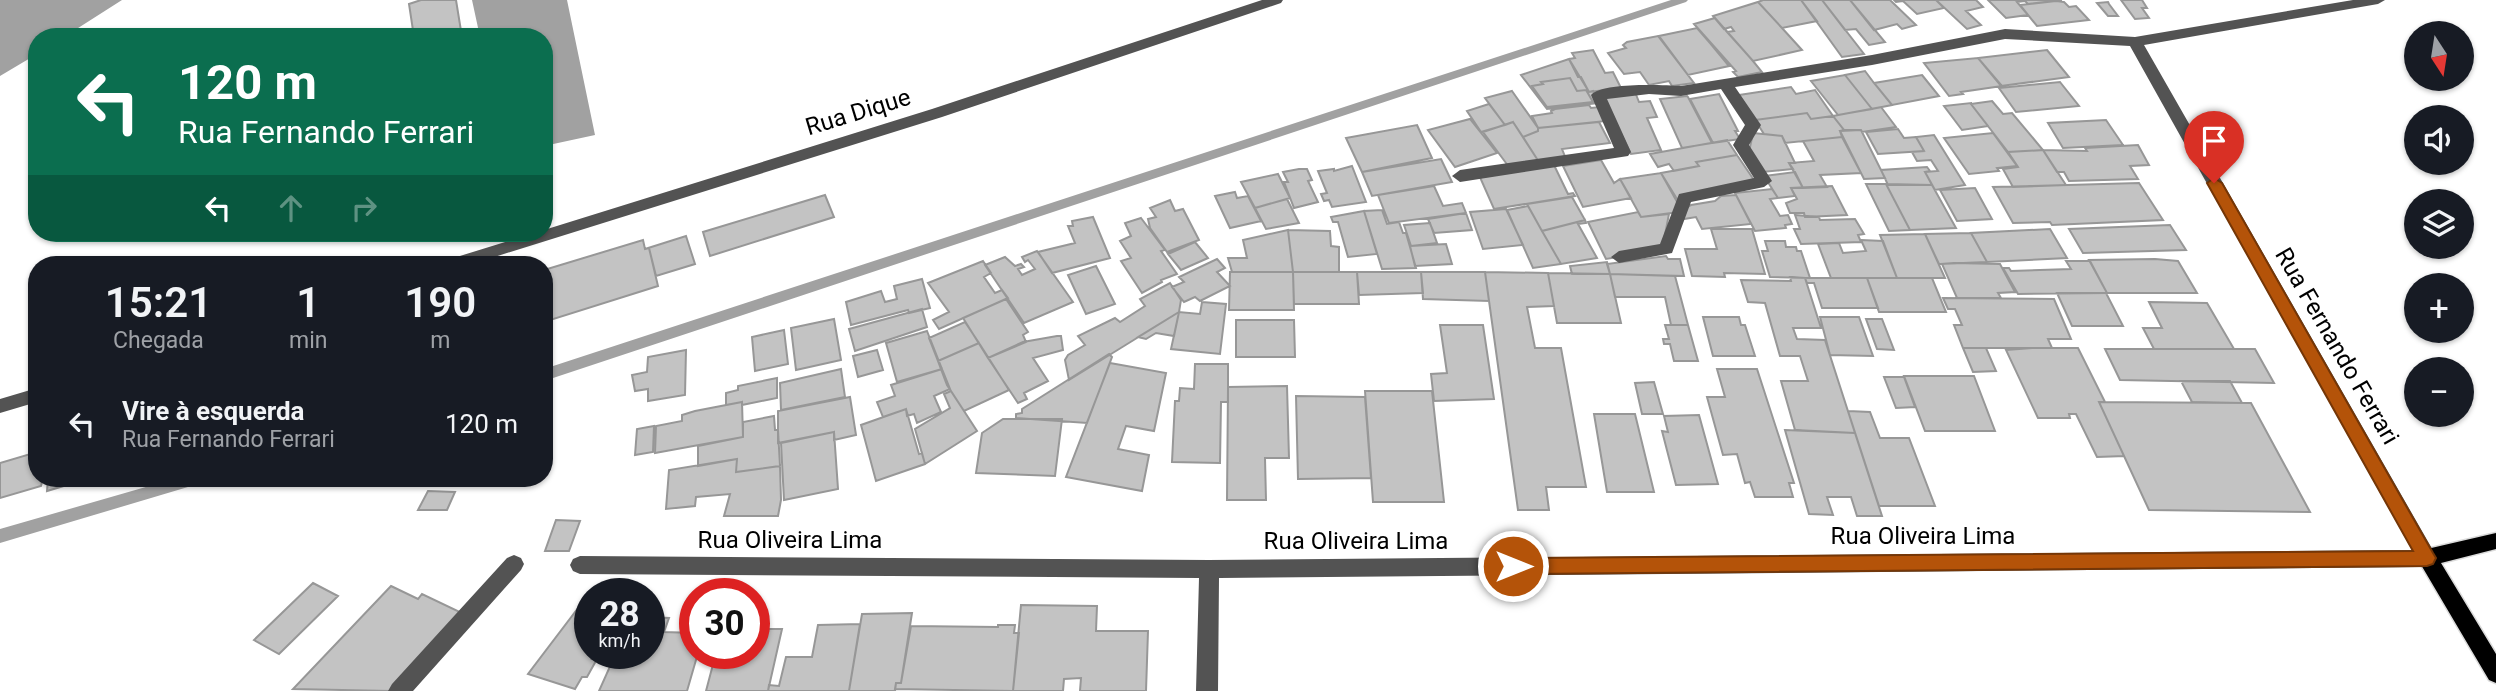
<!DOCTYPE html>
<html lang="pt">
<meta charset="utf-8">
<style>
:root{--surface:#171b24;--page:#20242c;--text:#f1f3f6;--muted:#9ea1a6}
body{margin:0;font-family:Roboto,sans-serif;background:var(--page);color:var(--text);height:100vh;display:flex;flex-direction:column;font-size:26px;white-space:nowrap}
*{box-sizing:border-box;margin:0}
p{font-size:23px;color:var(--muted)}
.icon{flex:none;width:38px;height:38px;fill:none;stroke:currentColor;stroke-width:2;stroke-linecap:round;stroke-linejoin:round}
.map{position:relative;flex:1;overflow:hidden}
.side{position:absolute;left:28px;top:256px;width:525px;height:231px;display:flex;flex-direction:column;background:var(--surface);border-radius:28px;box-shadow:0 2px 5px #0004}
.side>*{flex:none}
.hud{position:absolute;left:28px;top:28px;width:525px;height:214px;border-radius:28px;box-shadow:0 2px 5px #0004;background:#0b6e4f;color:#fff;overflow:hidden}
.needle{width:46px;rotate:168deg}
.tools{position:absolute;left:2404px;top:21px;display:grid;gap:14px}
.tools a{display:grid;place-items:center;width:70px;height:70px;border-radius:50%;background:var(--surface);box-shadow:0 2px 5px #0004;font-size:35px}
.speed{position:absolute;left:574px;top:578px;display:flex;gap:14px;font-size:35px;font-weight:700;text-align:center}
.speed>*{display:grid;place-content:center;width:91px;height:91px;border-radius:50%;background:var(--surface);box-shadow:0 2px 5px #0004;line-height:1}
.speed small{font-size:18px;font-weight:400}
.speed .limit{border:10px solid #d22;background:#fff;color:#111}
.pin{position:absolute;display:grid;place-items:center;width:60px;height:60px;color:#fff;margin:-72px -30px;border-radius:50% 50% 50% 0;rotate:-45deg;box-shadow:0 0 7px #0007}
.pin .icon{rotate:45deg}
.me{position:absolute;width:77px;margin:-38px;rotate:90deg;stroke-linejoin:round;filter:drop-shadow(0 0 5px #0008)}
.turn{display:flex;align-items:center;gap:24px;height:147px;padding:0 35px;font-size:32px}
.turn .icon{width:91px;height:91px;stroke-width:2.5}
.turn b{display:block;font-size:49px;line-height:60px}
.lanes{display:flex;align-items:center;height:66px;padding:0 35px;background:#0003;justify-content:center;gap:35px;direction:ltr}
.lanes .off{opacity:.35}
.eta{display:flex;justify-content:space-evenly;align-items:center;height:119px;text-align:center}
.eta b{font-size:42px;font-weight:600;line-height:49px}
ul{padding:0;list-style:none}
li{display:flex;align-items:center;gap:21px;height:98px;padding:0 35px}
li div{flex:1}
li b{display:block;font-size:26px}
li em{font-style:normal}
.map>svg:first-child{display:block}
.water{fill:#a1a1a1}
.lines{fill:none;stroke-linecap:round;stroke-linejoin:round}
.stream{fill:#a1a1a1;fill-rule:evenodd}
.building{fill:#c3c3c3;stroke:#979797;stroke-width:2}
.major-casing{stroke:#dbdbdb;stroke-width:3}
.minor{fill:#535353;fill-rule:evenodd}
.major{fill:#000;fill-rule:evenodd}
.route{fill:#b45309;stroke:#753606;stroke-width:2}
.labels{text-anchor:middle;stroke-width:5;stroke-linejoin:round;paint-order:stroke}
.street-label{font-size:24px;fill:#000;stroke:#fff}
</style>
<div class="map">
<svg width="2496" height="691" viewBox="0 0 2496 691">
<rect width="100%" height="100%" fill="#fff"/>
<path class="water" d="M0 0H122L64 37H37V54L0 76Z
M472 0H567L595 135 544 146V37H480Z"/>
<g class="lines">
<path class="stream" d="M1671 0H1688L1686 2 544 381V369Z
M177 478H206L203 482 198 484 0 543V529Z"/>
</g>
<path class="building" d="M421 0H456L462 37H414L409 4Z
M1763 0H1801L1817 21 1782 28 1758 2Z
M1801 0H1822L1864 54 1842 57Z
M1822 0H1850L1885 42 1869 45 1856 29 1845 30Z
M1850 0H1890L1916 25 1902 29 1897 24 1874 30Z
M1894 0H1936L1944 8 1917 14 1903 1 1896 2Z
M1936 0H1976L1983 7 1966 11 1981 25 1967 29Z
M1988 0H2062L2028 4 2025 1 2017 2 2028 15 2006 18Z
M2121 0H2142L2147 8H2142L2149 18 2135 19Z
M2056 1 2064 2 2069 7 2076 6 2089 20 2037 26 2020 5Z
M1758 2 1782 28 1802 50 1753 61 1727 32 1734 31 1731 27 1724 29 1713 16Z
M2108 2 2109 4 2118 16H2108L2097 3Z
M1715 18 1753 61 1762 72 1738 77 1733 72 1736 71 1694 24Z
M1697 28 1710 43 1729 66 1688 75 1659 36Z
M1658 36 1694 83 1672 86 1669 81 1649 85 1640 72 1624 74 1608 53 1626 48 1623 45 1627 42Z
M1593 50 1605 73 1613 72 1621 88 1589 92 1569 59 1575 58 1572 53Z
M2047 50 2069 77 2001 86 1978 58Z
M1978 58 2002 86 1961 92 1963 94 1949 96 1924 63Z
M1569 59 1578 77H1581L1589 92 1593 91 1599 103 1547 109 1521 75Z
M1865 71 1874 83 1892 105 1872 109 1845 75Z
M1845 75 1872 109 1838 115 1811 81Z
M1922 75 1939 96 1892 105 1874 83Z
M1570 78 1577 91 1586 90 1593 102 1547 107 1532 86 1543 84 1541 82Z
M2060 82 2079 106 2016 112 1999 88Z
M1791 87 1796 94 1815 90 1833 116 1811 119 1807 113 1755 120 1739 95Z
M1512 91 1538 128V131L1523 137 1513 122 1505 125 1485 98Z
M1635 92 1639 102 1650 101 1657 117 1647 118 1661 150 1631 154 1602 96Z
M1719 94 1738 131H1735L1740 139 1713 143 1690 99Z
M1687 96 1688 97 1712 143 1682 148 1660 99Z
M1992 101 2003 114 2012 113 2043 150 2008 152 1971 104Z
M1971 103V104L1988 126 1962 130 1944 106Z
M1489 104 1505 125 1481 132 1467 111Z
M1589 105 1591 108 1600 107 1606 121 1538 128 1532 116 1552 113 1551 111 1555 109Z
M1881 107 1896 127 1862 132 1861 130H1844L1833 116Z
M1807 113 1811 119 1833 116 1844 130 1840 131 1842 137 1785 143 1782 136 1764 134 1755 120Z
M1470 119 1497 153 1455 167 1428 130Z
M2106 120 2123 145 2063 148 2048 123Z
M1513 122 1539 162 1509 167 1483 132Z
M1599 122 1610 143 1562 149 1566 159 1539 162 1523 137 1538 131V128Z
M1417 125 1432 158 1362 172 1346 138Z
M1898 129 1904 138 1916 137 1924 151 1878 154 1866 132Z
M1861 130 1885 178 1864 179 1840 131Z
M1753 133 1782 136 1795 163H1789L1793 169 1762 172 1749 152Z
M1993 133 2017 166 1997 168 1999 171 1969 174 1944 138Z
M1934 135 1965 185 1935 190 1925 172 1938 171 1931 160 1917 161 1912 152 1924 151 1916 137Z
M1842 137 1861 173 1820 175 1827 187 1803 188 1789 163 1814 161 1803 141Z
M1727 140 1737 155 1696 162 1699 166 1674 171 1669 164 1658 167 1650 154Z
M2138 145 2149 165 2130 166 2138 179 2069 181 2064 172H2057L2043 150 2087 151 2085 148Z
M2043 150 2066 185 2013 187 2003 169 2018 167 2008 152Z
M1737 155 1756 183 1677 199 1661 173 1699 166 1696 162Z
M1441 159 1452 182 1372 196 1362 172Z
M1601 160 1614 183 1620 179 1631 198 1583 207 1563 166Z
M1553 163 1568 194 1573 193 1575 196 1494 209 1479 175Z
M1352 166 1366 202 1332 207 1329 200 1324 201 1321 194 1327 193 1318 171 1334 169V171Z
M1927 167 1930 171 1925 172 1932 185H1888L1881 170Z
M1299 169H1307L1312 180 1308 181 1318 202 1294 208 1284 182H1288L1283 172Z
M1795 172 1803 188H1791L1795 196 1778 198 1764 176Z
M1661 173 1681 209 1679 212 1641 217 1620 179Z
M1278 174 1290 198 1255 208 1241 182Z
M2139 183 2163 220 2052 225 2050 222 2013 223 1993 187Z
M1866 184H1886L1910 230 1889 231Z
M1886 184 1932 185 1956 228 1910 230Z
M1434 186 1443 206 1462 203 1466 213 1389 223 1378 195Z
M1832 186 1847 215 1805 217 1804 213H1790L1786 203 1797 199 1791 188Z
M1975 188 1992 219 1957 221 1940 190Z
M1772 189 1778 198 1770 199 1780 216 1788 215 1792 224 1785 225 1786 228 1755 231 1735 193Z
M1235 192 1237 198 1248 196 1261 221 1230 228 1215 196Z
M825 195 834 217 710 256 703 232Z
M1736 195 1751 224 1702 229 1696 217 1684 219 1683 209 1691 205 1715 201 1721 196Z
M1572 197 1585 220 1542 231 1527 204Z
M1287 199 1299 223 1266 229 1255 208Z
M1170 200 1175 211 1183 209 1199 240 1167 252 1150 228 1148 219 1156 217 1150 208Z
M1528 206 1542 231 1561 264 1533 268 1507 210Z
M1506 209 1523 245 1483 249 1470 212Z
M1382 210 1387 224 1399 222 1403 233H1406L1416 268 1382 269 1364 211Z
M1364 211 1377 254 1348 257 1338 222H1333L1331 217Z
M1638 212 1641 217 1669 214 1662 250 1606 259 1588 222Z
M1466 213 1472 230 1434 233 1428 219Z
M1795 215 1819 217 1820 220 1855 219 1864 234 1858 235 1861 242 1801 244 1794 229H1800Z
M1093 217 1110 258 1052 273 1038 252 1075 243 1068 226H1073L1072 221Z
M1141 218 1165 250 1161 251 1177 274 1161 280 1162 282 1142 293 1121 261 1131 258 1120 241 1131 236 1125 223Z
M1585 220 1586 223 1578 224 1597 258 1561 264 1542 231Z
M1430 223 1437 243 1411 246 1404 225Z
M2170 225 2186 250 2083 253 2069 229Z
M1711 229H1752L1765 274 1724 273 1725 277 1692 276 1685 249H1717Z
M2050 229 2067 258 1987 262 1971 233Z
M1288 230 1330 231 1331 246 1339 247V272H1293Z
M1288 230 1293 272H1232L1228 258H1247L1243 240Z
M1971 233 1987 262 1939 264 1925 234Z
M1925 234 1945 278H1897L1880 235Z
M686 236 695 264 656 276 649 248 645 249Z
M643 240 645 249 649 248 658 286 544 322V270Z
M1861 240 1883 241 1897 278H1831L1818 244 1839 243 1843 253 1866 251Z
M1765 241H1785L1786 247H1796L1797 251H1801L1810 278 1770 277 1762 251H1768Z
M1195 242 1208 258 1181 270 1168 254Z
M1446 244 1452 264 1415 266 1410 246Z
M1037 251 1073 302 1024 323 985 265 1005 257 1015 266 1021 264 1024 267 1018 269 1022 275 1035 269 1028 260 1025 262 1022 257Z
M1666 256 1668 259H1680L1684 276 1610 274 1607 264Z
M1217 259 1225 268 1217 272 1230 286 1200 301 1195 297 1184 302 1172 287 1184 282 1179 277Z
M2155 259 2178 261 2197 293H2107L2089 260Z
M983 261 991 273 984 277 995 293 1002 290 1008 298 939 329 933 320 949 312 928 283Z
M2066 261H2090L2107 293 2018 294 2003 268H2009L2011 271 2071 269Z
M1607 262 1610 274H1572L1570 266Z
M1954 263 2000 264 2015 292 1998 293 2001 298H1957L1942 264Z
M1096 266 1115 304 1086 314 1068 275Z
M1230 272H1293L1294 310H1229Z
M1293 272H1357L1359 304H1294Z
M1357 272H1421L1423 293 1359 295Z
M1421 272H1485L1489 301 1423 299Z
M1485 272 1548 273 1554 306 1527 307 1535 348H1561L1586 487H1546L1549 510H1518Z
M1548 273 1610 274 1621 323H1557Z
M1610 274 1675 276 1688 325H1671L1665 297H1615Z
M1790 277 1805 278 1821 328H1793L1797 339 1825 340 1855 433 1795 430 1781 381H1808L1800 356H1780L1765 303 1748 302 1741 280 1791 281Z
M1805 278H1867L1878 308H1822L1814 283H1807Z
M1867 278H1932L1946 312H1879Z
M922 279 930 308 909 313 908 310 851 325 846 302 881 291 885 302 897 299 894 286Z
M1170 283 1181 300 1179 312 1069 380 1065 360 1068 355 1085 345 1078 336 1115 318 1120 322 1145 306 1140 299Z
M2057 293H2106L2123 326H2072Z
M1943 298 2054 299 2071 339H2048L2052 348H1963L1954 325H1962L1955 309H1948Z
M1006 299 1028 332 1023 335 1026 342 988 358 963 318Z
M1202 302 1226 304 1220 354 1171 349 1179 312 1200 314Z
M2149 302 2207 303 2234 349H2154L2143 328H2162Z
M922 309 927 327 855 351 849 329Z
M1179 312 1174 336 1156 333 1146 339 1138 337Z
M1703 317H1739L1741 325H1745L1755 356H1713Z
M1820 317H1859L1873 356 1830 355Z
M834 319 841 360 796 370 791 328Z
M1866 319H1882L1894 350 1877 349Z
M1236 320H1294L1295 357H1236Z
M965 322 979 343 938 361 929 338Z
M1440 325H1483L1494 399 1434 401 1431 374 1447 373Z
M1665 325H1688L1698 361H1674L1670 344H1664L1663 339H1669Z
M784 330 788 364 755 371 752 337Z
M927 331 942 369 897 382 886 343Z
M1057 336H1061L1063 350 1033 358 1048 381 1024 393 1027 399 1018 403 988 358 1023 342Z
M979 343 1009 390 964 411 947 385 938 361Z
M1963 348H1986L1996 371 1973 372Z
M2032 348H2078L2105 402H2099L2124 456 2097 457 2076 414H2069L2070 418H2038L2006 350Z
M2105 349H2255L2274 383 2120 380Z
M686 350 685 395 648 401V389L635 391 632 375 647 372 648 357Z
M877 350 883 370 858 377 853 356Z
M1109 354 1112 357 1087 423 1016 418V414L1022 413V409Z
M1110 363 1166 373 1154 431 1126 426 1118 449 1149 455 1142 491 1066 477Z
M1195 364H1228V402H1221L1220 463 1172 462 1175 401H1179L1180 388 1194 389Z
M841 369 845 397 781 410 780 383Z
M942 369 950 389 934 396 941 412 917 423 914 414 907 416 906 409 883 417 877 402 895 396 891 385Z
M1717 369H1757L1794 483H1789L1793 497H1755L1750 482 1745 483 1737 454 1723 455 1707 397H1725Z
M1904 376H1974L1995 431H1925Z
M1884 377H1904L1915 407 1896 408Z
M777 378V398L742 405V402L726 405V393L738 390V386Z
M2181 381H2230L2242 403 2192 402Z
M1654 382 1663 414H1642L1635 383Z
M1287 386 1289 458H1265L1266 500H1227L1228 387Z
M951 391 977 431 925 464 915 429 950 408 944 394Z
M1365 391H1432L1444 502H1373Z
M1296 396 1365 397 1371 478 1298 479Z
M850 397 856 435 834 440V432L778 443V411Z
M742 402 743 437 655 453 656 426 682 421V415L695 411Z
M2099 402 2251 403 2310 512 2149 510Z
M906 409 919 454 922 453 925 464 876 481 861 425Z
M1848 411 1870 412 1880 438H1909L1935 506H1879Z
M1594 414H1635L1654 492H1607Z
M1699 415 1718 484 1676 485 1662 431 1668 432 1664 416Z
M774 416 775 430H778L780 466 736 472 737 459 698 466V446L743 437V422Z
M1003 419H1062L1055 476 976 473 982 433Z
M654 426 653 452 635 455 637 429Z
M1785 430 1855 433 1882 516H1857L1851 497H1827L1833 515 1809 514Z
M834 432 838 489 784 500 781 443Z
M37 452V478H43L41 486 0 498V463Z
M737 459 736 472 780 466 781 500 778 516H724L730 494 696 497 695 506 666 509 669 470Z
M48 478H90L47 491Z
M428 491 455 492 447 510H418Z
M556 520 580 521 569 551H545Z
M313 583 338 596 279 654 254 640Z
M391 586 418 599 422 594 464 614 391 691 293 689Z
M588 595H590V653H596L592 659H597L587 677H582L575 689 528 674Z
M1021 605 1097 606 1096 631H1148L1146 691H1080L1081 678 1064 679 1063 691H1013Z
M912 613 901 683H896L895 691H849L862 614Z
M649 617 669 618 664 632 695 633V653H698L687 691H599L616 653H649Z
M860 624 849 691H768L769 685 779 686 786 657H812L818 625Z
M998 625H1015L1014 633H1019L1013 691 895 689 896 683H901L911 626 998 627Z
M754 629H782L768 691H706L716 653H754Z"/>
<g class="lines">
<g class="major-casing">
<path id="major" d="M2496 533V549L2441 563 2496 654V683L2489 680 2417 558 2420 552 2427 549Z"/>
</g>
<path class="minor" d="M1262 0H1283L1281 3 942 117 472 264H445L447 260 534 233H544V230L932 109Z
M2353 0H2385L2378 4 2144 45 2434 552 2437 558 2434 564 2427 567 1219 578 1218 691H1196L1199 578 580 574 573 571 570 565 573 559 580 556 1209 560 2412 550 2130 46 2005 39 1872 65 1735 87 1761 125 1749 145 1772 181 1764 187 1691 202 1672 253 1619 263 1611 257 1619 251 1660 244 1679 194 1754 178 1733 145 1745 125 1721 89 1681 96 1649 94 1607 99 1631 152 1628 156 1460 182 1452 176 1460 170 1614 148 1591 95C1603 82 1662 85 1681 86L1872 55 2005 29 2135 37Z
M37 388V402L0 413V399Z
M514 555 521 558 524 564 521 570 413 691H388L392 684 507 558Z"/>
<use href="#major" class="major"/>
</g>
<path class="route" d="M2214 178 2222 183 2433 553 2436 558 2433 564 2427 566 1513 574 1507 572 1504 566 1507 561 1513 558 2413 551 2207 183Z"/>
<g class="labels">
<g class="street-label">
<text transform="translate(858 112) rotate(-17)" y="8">Rua Dique</text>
<text transform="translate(2337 346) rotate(60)" y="8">Rua Fernando Ferrari</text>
<text x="1923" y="544">Rua Oliveira Lima</text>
<text x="790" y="548">Rua Oliveira Lima</text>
<text x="1356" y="549">Rua Oliveira Lima</text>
</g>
</g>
</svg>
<div class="tools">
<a><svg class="needle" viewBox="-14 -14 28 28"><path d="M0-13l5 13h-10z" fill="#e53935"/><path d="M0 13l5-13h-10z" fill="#9ea1a6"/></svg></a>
<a><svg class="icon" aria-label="sound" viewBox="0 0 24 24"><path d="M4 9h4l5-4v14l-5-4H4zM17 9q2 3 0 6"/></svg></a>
<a><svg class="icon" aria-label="layers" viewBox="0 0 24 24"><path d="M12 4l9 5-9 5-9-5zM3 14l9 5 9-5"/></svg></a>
<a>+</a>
<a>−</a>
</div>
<div class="speed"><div>28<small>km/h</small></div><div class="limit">30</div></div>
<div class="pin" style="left:2214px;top:183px;background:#d93025"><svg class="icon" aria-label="arrive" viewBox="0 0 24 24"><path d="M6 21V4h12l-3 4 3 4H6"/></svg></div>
<svg class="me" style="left:1513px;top:566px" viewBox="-20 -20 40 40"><circle r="17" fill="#b45309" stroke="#fff" stroke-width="3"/><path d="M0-11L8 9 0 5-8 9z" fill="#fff"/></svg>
<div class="hud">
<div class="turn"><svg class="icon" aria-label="left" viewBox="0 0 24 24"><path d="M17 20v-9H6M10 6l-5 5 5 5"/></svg><div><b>120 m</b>Rua Fernando Ferrari</div></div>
<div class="lanes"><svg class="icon" aria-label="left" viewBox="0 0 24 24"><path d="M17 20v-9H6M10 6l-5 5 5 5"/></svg><svg class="icon off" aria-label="ahead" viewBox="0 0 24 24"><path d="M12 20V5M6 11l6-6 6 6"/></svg><svg class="icon off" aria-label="right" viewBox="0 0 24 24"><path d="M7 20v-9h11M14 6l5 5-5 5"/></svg></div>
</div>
<section class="side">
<div class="eta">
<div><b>15:21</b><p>Chegada</p></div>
<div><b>1</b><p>min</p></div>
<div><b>190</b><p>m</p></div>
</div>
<ul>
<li><svg class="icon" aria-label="left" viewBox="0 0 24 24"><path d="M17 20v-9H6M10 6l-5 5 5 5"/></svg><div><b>Vire à esquerda</b><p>Rua Fernando Ferrari</p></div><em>120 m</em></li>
</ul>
</section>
</div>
